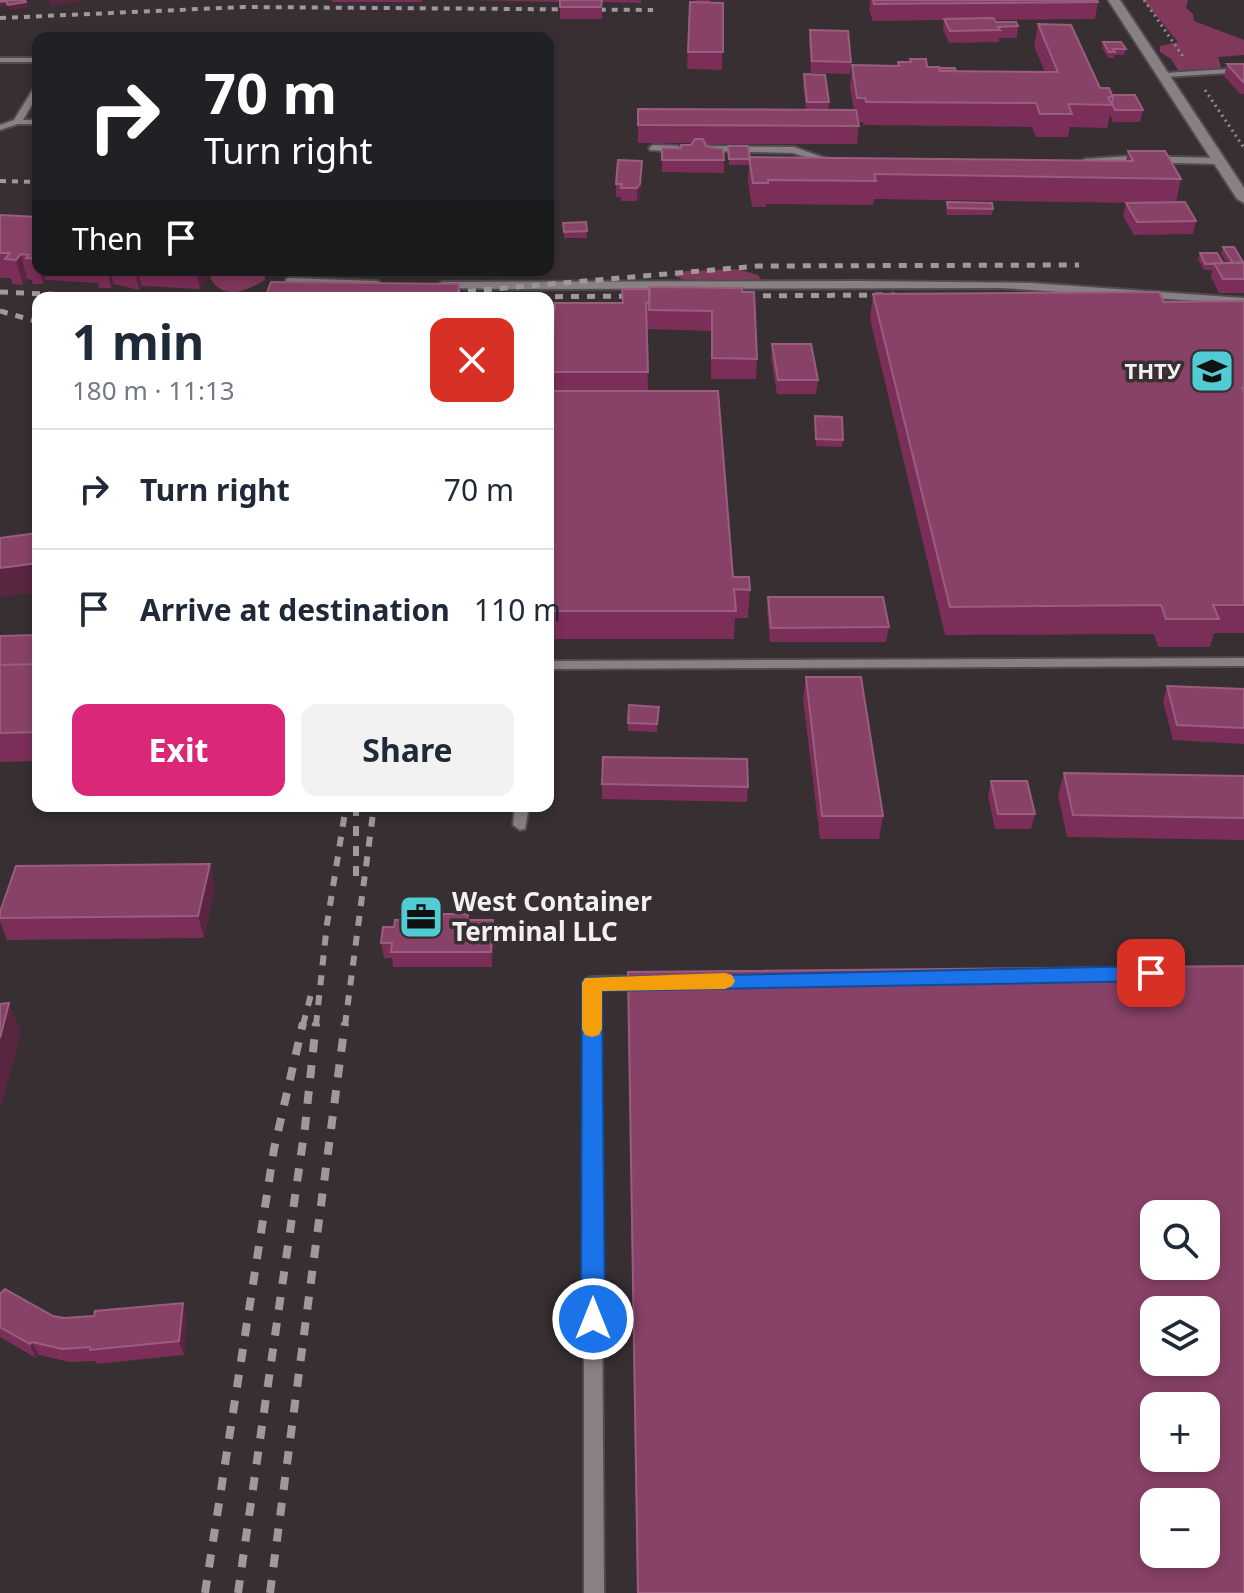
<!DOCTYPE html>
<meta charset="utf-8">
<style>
:root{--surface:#fff;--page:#f2f2f3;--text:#1f2937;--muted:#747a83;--line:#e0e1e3;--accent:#db2777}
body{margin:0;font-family:"Noto Sans",sans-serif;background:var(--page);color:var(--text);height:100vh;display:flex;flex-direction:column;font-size:30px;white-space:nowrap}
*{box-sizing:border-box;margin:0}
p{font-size:26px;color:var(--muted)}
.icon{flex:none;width:44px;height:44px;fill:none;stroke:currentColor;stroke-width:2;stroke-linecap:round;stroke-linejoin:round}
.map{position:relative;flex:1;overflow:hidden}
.drawer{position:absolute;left:32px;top:292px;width:522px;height:520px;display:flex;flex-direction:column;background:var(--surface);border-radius:16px;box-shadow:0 4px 12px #0003}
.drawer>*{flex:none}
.top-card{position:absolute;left:32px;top:32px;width:522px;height:244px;border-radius:16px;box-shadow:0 4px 12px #0003;background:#202124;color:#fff;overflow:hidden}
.controls{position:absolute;left:1140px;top:1200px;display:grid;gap:16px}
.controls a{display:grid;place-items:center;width:80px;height:80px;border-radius:16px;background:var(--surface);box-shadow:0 4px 12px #0003;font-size:40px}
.pin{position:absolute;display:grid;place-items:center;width:68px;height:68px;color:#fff;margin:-34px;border-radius:16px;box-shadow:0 4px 12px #0006}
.me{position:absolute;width:88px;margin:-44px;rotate:0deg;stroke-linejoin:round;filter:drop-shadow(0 0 6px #0008)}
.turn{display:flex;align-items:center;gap:28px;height:168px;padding:0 40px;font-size:36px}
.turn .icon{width:104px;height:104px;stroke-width:2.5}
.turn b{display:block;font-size:56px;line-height:68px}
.then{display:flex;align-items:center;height:76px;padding:0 40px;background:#0003;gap:16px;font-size:30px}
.round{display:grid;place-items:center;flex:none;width:84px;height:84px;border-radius:16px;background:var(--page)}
.overview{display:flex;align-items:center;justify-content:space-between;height:136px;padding:0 40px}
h1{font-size:48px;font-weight:700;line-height:60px}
.action{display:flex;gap:16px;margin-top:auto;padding:16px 40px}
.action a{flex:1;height:92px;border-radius:16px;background:var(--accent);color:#fff;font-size:32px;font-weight:700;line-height:92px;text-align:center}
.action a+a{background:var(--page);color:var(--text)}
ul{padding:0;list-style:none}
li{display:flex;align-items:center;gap:24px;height:120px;padding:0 40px;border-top:2px solid var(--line)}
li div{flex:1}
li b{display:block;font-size:30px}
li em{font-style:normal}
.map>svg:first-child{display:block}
.green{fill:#80385b}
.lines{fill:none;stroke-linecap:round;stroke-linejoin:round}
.service-casing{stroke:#514b4e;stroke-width:4}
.minor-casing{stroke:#514b4e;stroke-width:4}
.path{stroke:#928b8e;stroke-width:3;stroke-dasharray:2 4;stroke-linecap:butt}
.service{fill:#898083;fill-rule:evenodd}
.minor{fill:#898083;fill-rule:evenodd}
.rail-far3{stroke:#a0999c;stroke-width:4;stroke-dasharray:6 6;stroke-linecap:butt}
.rail-far2{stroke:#a0999c;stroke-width:5;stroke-dasharray:8 8;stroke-linecap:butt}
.rail-far1{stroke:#a0999c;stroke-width:6;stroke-dasharray:10 10;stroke-linecap:butt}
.rail{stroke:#a0999c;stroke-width:8;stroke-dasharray:13 13;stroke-linecap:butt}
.wall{fill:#7b2e57}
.shaded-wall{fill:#5a2541}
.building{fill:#884267;stroke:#995d7d;stroke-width:2;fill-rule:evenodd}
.route{fill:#1a73e8;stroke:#114b97;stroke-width:2}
.slow{fill:#f59e0b}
.labels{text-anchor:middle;stroke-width:7;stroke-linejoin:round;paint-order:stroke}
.far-poi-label{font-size:22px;font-weight:bold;fill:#f4eff1;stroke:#372f32;text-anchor:end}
.poi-label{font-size:26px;font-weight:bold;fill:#f4eff1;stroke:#372f32;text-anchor:start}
</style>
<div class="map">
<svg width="1244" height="1593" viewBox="0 0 1244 1593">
<rect width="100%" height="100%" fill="#372f32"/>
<path class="green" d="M1143 0H1188L1186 8 1193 14 1194 21 1244 40V55L1218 57 1221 67 1214 70H1178L1171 59 1160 52V46L1178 42Z
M738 269 758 275 762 281C736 286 698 287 673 275L686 271Z
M216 270H264L265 280C245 292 224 301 210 278Z"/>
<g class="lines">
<g class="service-casing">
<path id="service" d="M0 58H38V62H0Z
M1244 68V72L1165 77 1161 75 1165 73Z
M35 86H38V94L23 120H38V124H18L0 130V125L14 120Z
M653 145 678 146 682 149 678 152 650 150 649 148Z
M707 146 794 147 836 162 832 165 793 153 704 151V147Z
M1130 156 1220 158 1224 161 1220 164 1130 162 1085 165 1081 162 1085 159Z
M289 278 377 281 382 284 377 287 286 283V279Z
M861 281 1032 283 1244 298V304L1001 288 512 289 442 288 437 285 442 282Z
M1244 658V666L548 669V661Z
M515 806H529L525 829 520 830 513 825Z
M646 976 652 978 654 982 652 986 600 989 604 1593H584V983L586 979 592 977Z"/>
</g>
<g class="minor-casing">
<path id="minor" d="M1108 0H1120L1244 188V203L1237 199Z"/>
</g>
<path class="path" d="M1144 0 1184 58
M1205 90 1244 148"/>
<use href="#service" class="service"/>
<use href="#minor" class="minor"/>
<path class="rail-far3" d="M0 18 244 7 653 10
M0 181 38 182"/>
<path class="rail-far2" d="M0 292 139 298
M436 294 758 266 1079 265
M731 296 895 295
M507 297 643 296
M168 298 288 297
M0 311 38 322
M548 326 575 316"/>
<path class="rail-far1" d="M356 806V882
M303 1025 311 994
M316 1025 327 924 346 806
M345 1025 374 806"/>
<path class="rail" d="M205 1593 274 1149 303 1023
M238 1593 305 1127 316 1023
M270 1593 345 1023"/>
</g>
<path class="wall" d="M332 0H422V2H332Z
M465 0H641V3L602 2V19H560V2Z
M696 0H710V3H723L722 70 687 69 690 2H696Z
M870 0H1097L1098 2 1095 19 994 20 996 22 1018 26 1017 38H999V42L949 43 943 30 944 20 873 21 869 10Z
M1038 24 1100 88 1143 110 1140 122H1113L1110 115 1107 128 1070 127 1068 137H1036L1032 127 863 125V122H858L859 126 857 144H705L724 160V173L662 172V148H681L691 145 692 143H638V109L806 110 803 86 804 74 829 102 828 110H854L850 88 852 65 898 66V62H910V59L927 67 956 71 1045 72 1034 46Z
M810 30 851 62 850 74 811 73 809 42Z
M1103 42 1126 49 1124 55H1114V58H1108L1102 48Z
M1227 64H1244V94H1240L1224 76Z
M728 146 750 157 1126 161 1128 151 1181 179 1176 202 1196 221 1193 234 1134 235 1123 216 1126 203H1140L874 199 873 205 766 204V207H752L748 181 749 165H729Z
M642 161 640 197 637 201H621V197H616V184Z
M947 202 993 209 992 215H947L946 209Z
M0 215 38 217V270H211L200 289 142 286 139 290 114 284 111 288H99L98 283 46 280 43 284H33L32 280 27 279 23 285 12 284 11 278H0Z
M586 222 587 238H564L563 223Z
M1223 247 1244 263V293H1219L1211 277 1212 270H1204L1198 259 1200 253 1223 263H1227L1221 254Z
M284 270H352L347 276H284Z
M394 270H471L470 272 395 271Z
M742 288 757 359 756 379H711V331L647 329 648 391 733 577 750 590 748 618H735L734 639H548V336H553L622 303Z
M873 294 1164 302 1244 301V633H1214L1210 647H1158L1154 634 945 635 870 319Z
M772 344 818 380 816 394H777L771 358Z
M815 416 843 440 842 447 816 446Z
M768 597 889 627 886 642H770L767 611Z
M38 635V761L0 762V636Z
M806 677 883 816 879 839H820L803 699Z
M1167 686 1244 689V744L1173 740 1163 701Z
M659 707 657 732 628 731V723Z
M1064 773 1244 776V840L1067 837 1058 795Z
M991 781 1035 814 1031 829H995L988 796Z
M602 784 748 787 747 802 602 799Z
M215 887 204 938 7 940 0 922V912Z
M468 920 494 935 492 967H393L392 958H384L381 943 394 927Z
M628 1001 1244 1593H637Z
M0 1294 53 1316 64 1318 187 1317 184 1355 96 1364 95 1361 69 1362 39 1355 36 1358 0 1337Z"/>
<path class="shaded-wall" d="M49 0H91L50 6Z
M6 1 8 6 1 7 0 2Z
M26 2 27 8 10 10 8 5Z
M642 161 640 197 637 201V188Z
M21 254 27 279 23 285 16 260Z
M39 270H43L46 280 43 284Z
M107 270H110L114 284 111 288Z
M135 270H138L142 286 139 290Z
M196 270H211L200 289Z
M346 270H352L347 276Z
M38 563V592L0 597V568Z
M210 864 215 887 204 938 198 916Z
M493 920 494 935 492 967 491 952Z
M9 1003 21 1032 0 1111V1038Z
M183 1303 187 1317 184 1355 179 1341Z
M32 1342 39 1355 36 1358 30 1344Z"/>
<path class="building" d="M0 0H25L26 2 8 5 6 1 0 2Z
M560 0H602L601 7H560Z
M873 0H1097L1098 2 874 4Z
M690 2 723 3V52H688Z
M993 18 996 22H1016L1018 26 998 27 1000 30 950 31 944 19Z
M1038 24 1071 25 1100 88H1109L1113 97H1108L1112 105 1068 104 1072 114H1040L1036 103 866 102 865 98H857L852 65 899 66 898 62H911L910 59H926L927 67H939L940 71 1058 72Z
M810 30 848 31 851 62 812 61Z
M1103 42H1121L1126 49H1113L1115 52H1109Z
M1227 64H1244V82H1243Z
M939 68H955L956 71H940Z
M804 74 825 75 829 102H807Z
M1112 95H1135L1143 110H1115L1112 103 1113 97Z
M638 109 856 110 859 126 638 125Z
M695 139H703L706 146 723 149 724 160H662V148H681V145H691Z
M728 146H748L750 159H729Z
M1128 151H1165L1181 179 874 174 876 181 768 180V183H753L749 157 1133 161Z
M618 160 642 161 640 184 637 188H621L622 184H616Z
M947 202 992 203 993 209 948 208Z
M1185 202 1196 221 1137 222 1126 203Z
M0 215 38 217V257L36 259 26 258 29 255 21 254 16 260 5 259 10 253H0Z
M586 222 587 231 564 232 563 223Z
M1223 247H1234L1243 262 1233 263Z
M1200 253H1217L1223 263 1205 264Z
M1214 263H1244V279H1223Z
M271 282 459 284 457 298H265Z
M650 287 742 288V292H754L757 359 712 358V311L649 310Z
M622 289H649V304L646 303 648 372H548V336H553L555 303H623Z
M1159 292 1164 302 1244 301V388H1242L1244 393V605H1213L1219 619H1166L1161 605 950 607 873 294Z
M772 344H811L818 380H778Z
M548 391H718L733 577H749L750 590 734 589 736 611H548Z
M815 416 842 417 843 440 816 439Z
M38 533V563L0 568V538Z
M768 597H883L889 627 771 628Z
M38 635V664L0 665V636Z
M38 664V732L0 733V665Z
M806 677H861L883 816H822Z
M1167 686 1244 689V728L1177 725Z
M629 705 659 707 657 724 628 723Z
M603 757 747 759 748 787 602 784Z
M1064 773 1244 776V818L1073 815Z
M991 781H1027L1035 814H998Z
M210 864 198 916 0 918V912L16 866Z
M443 914H468L467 920H493L491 952H391L392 943H381L383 927H394L395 920H442Z
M1244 966V1593H638L628 972ZM1154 1214H1206V1266H1154ZM1154 1310H1206V1362H1154ZM1154 1406H1206V1458H1154ZM1154 1502H1206V1554H1154Z
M9 1003 0 1038V1004Z
M5 1289 53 1316 64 1318 94 1316 95 1311 183 1303 179 1341 90 1350V1347L62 1349 32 1342 30 1344 0 1327V1294Z"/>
<path class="route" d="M1151 966 1158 968 1161 973 1158 979 1151 981 602 991 605 1319 601 1326 593 1330 585 1326 581 1319 582 983 585 978Z"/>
<path class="slow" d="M725 973 732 975 735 981 732 986 725 989 602 991V1029L599 1035 592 1037 585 1035 582 1029V983L585 978Z"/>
<defs>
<g id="university-square" transform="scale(2.3)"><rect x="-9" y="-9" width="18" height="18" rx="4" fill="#51ccd4" stroke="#372f32"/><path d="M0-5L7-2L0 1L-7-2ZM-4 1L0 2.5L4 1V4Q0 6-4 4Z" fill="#111"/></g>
<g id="office-square" transform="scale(2.3)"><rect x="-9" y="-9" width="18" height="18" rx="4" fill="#51ccd4" stroke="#372f32"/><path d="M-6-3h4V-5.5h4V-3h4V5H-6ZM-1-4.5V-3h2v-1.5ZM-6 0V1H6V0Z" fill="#111"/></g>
</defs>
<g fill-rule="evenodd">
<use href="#university-square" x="1212" y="371"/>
<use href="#office-square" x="421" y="917"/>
</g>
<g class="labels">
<g class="far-poi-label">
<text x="1181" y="379">ТНТУ</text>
</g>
<g class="poi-label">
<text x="452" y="911">West Container<tspan x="452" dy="30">Terminal LLC</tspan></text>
</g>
</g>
</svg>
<div class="controls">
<a><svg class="icon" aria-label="search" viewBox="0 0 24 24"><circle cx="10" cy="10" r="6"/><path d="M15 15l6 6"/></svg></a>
<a><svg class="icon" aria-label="layers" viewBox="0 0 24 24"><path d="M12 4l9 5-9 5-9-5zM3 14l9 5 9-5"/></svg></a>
<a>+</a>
<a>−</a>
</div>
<div class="pin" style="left:1151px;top:973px;background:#d93025"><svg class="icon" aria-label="arrive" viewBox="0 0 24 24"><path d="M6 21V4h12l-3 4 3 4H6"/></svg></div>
<svg class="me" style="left:593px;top:1319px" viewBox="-20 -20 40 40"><circle r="17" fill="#1a73e8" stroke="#fff" stroke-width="3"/><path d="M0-11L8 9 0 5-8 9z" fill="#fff"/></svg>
<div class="top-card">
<div class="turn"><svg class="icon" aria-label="right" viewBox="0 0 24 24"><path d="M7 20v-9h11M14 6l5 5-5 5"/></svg><div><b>70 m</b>Turn right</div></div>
<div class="then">Then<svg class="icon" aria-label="arrive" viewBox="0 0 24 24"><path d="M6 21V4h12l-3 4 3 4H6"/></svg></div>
</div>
<section class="drawer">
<div class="overview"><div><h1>1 min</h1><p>180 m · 11:13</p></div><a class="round" style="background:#d93025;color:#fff"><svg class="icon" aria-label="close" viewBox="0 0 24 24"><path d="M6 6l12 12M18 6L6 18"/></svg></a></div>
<ul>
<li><svg class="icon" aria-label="right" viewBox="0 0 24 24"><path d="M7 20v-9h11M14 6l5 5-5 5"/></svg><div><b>Turn right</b></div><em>70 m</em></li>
<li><svg class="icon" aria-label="arrive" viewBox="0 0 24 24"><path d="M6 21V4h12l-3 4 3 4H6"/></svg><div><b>Arrive at destination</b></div><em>110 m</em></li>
</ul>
<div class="action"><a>Exit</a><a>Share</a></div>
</section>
</div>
